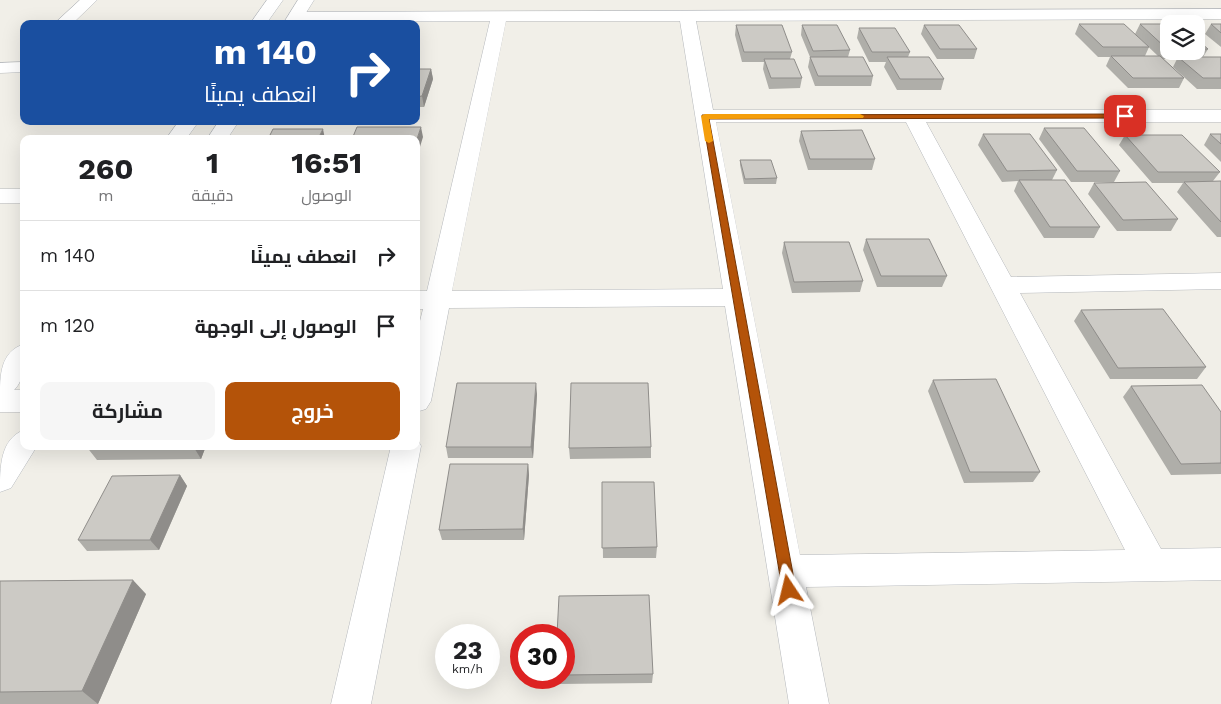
<!DOCTYPE html>
<html lang="ar">
<meta charset="utf-8">
<style>
:root{--surface:#fff;--page:#f6f6f6;--text:#202124;--muted:#757577;--line:#e0e0e0;--accent:#b45309}
body{margin:0;font-family:"Work Sans",Cairo,sans-serif;background:var(--page);color:var(--text);direction:rtl;height:100vh;display:flex;flex-direction:column;font-size:19px;white-space:nowrap}
*{box-sizing:border-box;margin:0}
p{font-size:16px;color:var(--muted)}
.icon{flex:none;width:28px;height:28px;fill:none;stroke:currentColor;stroke-width:2;stroke-linecap:round;stroke-linejoin:round}
.map{position:relative;flex:1;overflow:hidden;direction:ltr}
.sheet{position:absolute;left:20px;top:135px;width:400px;height:315px;display:flex;flex-direction:column;background:var(--surface);border-radius:10px;box-shadow:0 5px 20px #0002;direction:rtl}
.sheet>*{flex:none}
.top-card{position:absolute;left:20px;top:20px;width:400px;height:105px;border-radius:10px;box-shadow:0 5px 20px #0002;direction:rtl;background:#1a4fa0;color:#fff;overflow:hidden}
.tools{position:absolute;left:1160px;top:15px;display:grid;gap:10px}
.tools a{display:grid;place-items:center;width:45px;height:45px;border-radius:10px;background:var(--surface);box-shadow:0 5px 20px #0002;font-size:25px}
.speed{position:absolute;left:435px;top:624px;display:flex;gap:10px;font-size:25px;font-weight:700;text-align:center}
.speed>*{display:grid;place-content:center;width:65px;height:65px;border-radius:50%;background:var(--surface);box-shadow:0 5px 20px #0002;line-height:1}
.speed small{font-size:12px;font-weight:400}
.speed .limit{border:8px solid #d22;background:#fff;color:#111}
.pin{position:absolute;display:grid;place-items:center;width:42px;height:42px;color:#fff;margin:-21px;border-radius:10px;box-shadow:0 2px 8px #0006}
.me{position:absolute;width:55px;margin:-28px;rotate:350deg;stroke-linejoin:round;filter:drop-shadow(0 0 4px #0008)}
.turn{display:flex;align-items:center;gap:18px;height:105px;padding:0 20px;font-size:22px}
.turn .icon{width:65px;height:65px;stroke-width:2.5}
.turn b{display:block;font-size:35px;line-height:42px}
.eta{display:flex;justify-content:space-evenly;align-items:center;height:85px;text-align:center}
.eta b{font-size:30px;font-weight:700;line-height:35px}
.primary-button{display:flex;gap:10px;margin-top:auto;padding:10px 20px}
.primary-button a{flex:1;height:58px;border-radius:10px;background:var(--accent);color:#fff;font-size:20px;font-weight:700;line-height:58px;text-align:center}
.primary-button a+a{background:var(--page);color:var(--text)}
ul{padding:0;list-style:none}
li{display:flex;align-items:center;gap:15px;height:70px;padding:0 20px;border-top:1px solid var(--line)}
li div{flex:1}
li b{display:block;font-size:19px}
li em{font-style:normal}
.map>svg:first-child{display:block}
.lines{fill:none;stroke-linecap:round;stroke-linejoin:round}
.minor-casing{stroke:#b5b8bc;stroke-width:1}
.tertiary-casing{stroke:#b5b8bc;stroke-width:1}
.secondary-casing{stroke:#b6babf;stroke-width:1}
.minor{fill:#fff;fill-rule:evenodd}
.tertiary{fill:#fff;fill-rule:evenodd}
.secondary{fill:#fff;fill-rule:evenodd}
.wall{fill:#afaea9}
.shaded-wall{fill:#8f8d8a}
.building{fill:#cccac5;stroke:#8f8d8a}
.route{fill:#b45309;stroke:#753606}
.slow{fill:#f59e0b}
</style>
<div class="map">
<svg width="1221" height="704" viewBox="0 0 1221 704">
<rect width="100%" height="100%" fill="#f1efe8"/>
<g class="lines">
<g class="minor-casing">
<path id="minor" d="M80 0H97L72 24H54Z
M1221 9V19L696 21 713 110H1221V122H926L1011 277 1221 273V289L1020 293 1161 549 1221 548V580L806 587 829 704H789L725 306 449 308 431 401 426 409 416 412V337L423 309H416V291H427L490 21 296 22 290 20 288 17 290 14 296 12ZM506 21H680L723 289 452 291ZM716 122H906L1125 550 800 555Z
M24 62V72L0 73V63Z
M0 189H24V203H0Z
M416 437 421 446 371 704H331L391 446H416Z"/>
</g>
<g class="tertiary-casing">
<path id="tertiary" d="M0 390H24V412H0Z"/>
</g>
<g class="secondary-casing">
<path id="secondary" d="M267 0H283L266 24H250Z
M298 0H314L299 24H283Z
M179 121H199L186 139H166Z
M219 121H239L227 139H207Z
M24 344C24 367 26 390 0 398 0 375 0 352 24 344Z
M24 430V446H37L11 488 0 492C0 467 0 439 24 430Z"/>
</g>
<use href="#minor" class="minor"/>
<use href="#tertiary" class="tertiary"/>
<use href="#secondary" class="secondary"/>
</g>
<path class="wall" d="M1079 24 1149 47 1145 56H1158L1135 34 1140 24H1169V51H1196V39L1208 49 1203 57H1221V89H1197L1173 67 1177 59H1163L1184 78 1179 88H1128L1106 66 1110 57H1098L1075 34Z
M1211 24H1221V47L1205 34Z
M736 25 792 52 790 59 802 78 800 88 769 89 763 69 764 62H742L735 35Z
M802 25 850 50 848 57 873 76 871 86H815L808 67 810 57 801 35Z
M924 25 977 49 974 59H937L921 34Z
M859 28 910 52 908 57 944 79 941 90H897L884 67 886 62H869L857 38Z
M416 69H431L433 79 424 107H416Z
M285 121H349L348 123 286 124Z
M1044 128 1120 171 1114 182H1071L1039 139Z
M801 131 875 159 872 170H808L799 141Z
M983 134 1057 170 1052 180 1100 227 1094 238H1044L1014 191 1018 181 1002 182 978 145Z
M1210 134H1221V162L1204 145Z
M1125 135 1220 172 1213 181H1221V237H1217L1177 192 1183 183H1152L1119 145Z
M740 160 777 178 776 184H744L740 165Z
M1094 183 1178 219 1171 231H1117L1088 194Z
M866 239 947 276 942 287H877L863 250Z
M784 242 863 281 860 292 792 293 782 253Z
M1081 310 1206 367 1197 379H1110L1074 321Z
M933 380 1040 472 1033 482 964 483 928 391Z
M1131 386 1221 412V474L1171 475 1123 397Z
M537 394 533 458H448L446 447Z
M86 446H206L201 459 97 460Z
M651 447V458L570 459 569 448Z
M528 464 529 475 524 540H442L439 530Z
M180 475 187 486 159 550 87 551 78 540Z
M602 482 657 547 656 558H603Z
M0 581 146 594 98 704H0Z
M564 635 653 674 652 683 557 684 556 678H564Z"/>
<path class="shaded-wall" d="M431 69 433 79 424 107 422 96Z
M421 127 423 137 416 160V142Z
M323 129 325 139H318Z
M536 383 537 394 533 458 531 447Z
M193 446H206L201 459Z
M528 464 529 475 524 540 523 529Z
M180 475 187 486 159 550 150 540Z
M133 580 146 594 98 704 82 691Z"/>
<path class="building" d="M1079 24H1124L1149 47H1103Z
M1140 24H1169V49H1167Z
M1211 24H1221V33Z
M736 25H782L792 52H744Z
M802 25H837L850 50 813 51Z
M924 25H959L977 49H940Z
M859 28H895L910 52H872Z
M1196 39 1208 49H1196Z
M1111 56H1160L1184 78H1133Z
M810 57H863L873 76H818Z
M887 57H929L944 79H900Z
M1178 57H1221V78H1203Z
M764 59H794L802 78H771Z
M416 69H431L422 96 416 97Z
M357 127H421L416 142V139H352Z
M1044 128H1084L1120 171H1077Z
M273 129H323L318 139H268Z
M862 130 875 159H810L801 131Z
M983 134H1030L1057 170 1007 171Z
M1210 134H1221V144Z
M1125 135H1182L1220 172H1158Z
M740 160H771L777 178 745 179Z
M1019 180H1065L1100 227H1050Z
M1221 181V222L1184 182Z
M1146 182 1178 219 1123 220 1094 183Z
M866 239H929L947 276H881Z
M784 242H849L863 281 794 282Z
M1163 309 1206 367 1118 368 1081 310Z
M996 379 1040 472H970L933 380Z
M457 383H536L531 447H446Z
M571 383H648L651 447 569 448Z
M1202 385 1221 412V463L1181 464 1131 386Z
M450 464H528L523 529 439 530Z
M180 475 150 540H78L112 476Z
M602 482H654L657 547 602 548Z
M133 580 82 691 0 692V581Z
M649 595 653 674 564 675V635H557L559 596Z"/>
<path class="route" d="M1125 114 1129 116 1127 118 709 119 796 590 794 594 789 596 783 594 702 115Z"/>
<path class="slow" d="M860 114 864 116 863 118 709 119 713 141 709 143 705 141 701 116 705 114Z"/>
</svg>
<div class="tools">
<a><svg class="icon" aria-label="layers" viewBox="0 0 24 24"><path d="M12 4l9 5-9 5-9-5zM3 14l9 5 9-5"/></svg></a>
</div>
<div class="speed"><div>23<small>km/h</small></div><div class="limit">30</div></div>
<div class="pin" style="left:1125px;top:116px;background:#d93025"><svg class="icon" aria-label="arrive" viewBox="0 0 24 24"><path d="M6 21V4h12l-3 4 3 4H6"/></svg></div>
<svg class="me" style="left:789px;top:590px" viewBox="-20 -20 40 40"><path d="M0-17L14 15 0 8-14 15z" fill="#b45309" stroke="#fff" stroke-width="4"/></svg>
<div class="top-card">
<div class="turn"><svg class="icon" aria-label="right" viewBox="0 0 24 24"><path d="M7 20v-9h11M14 6l5 5-5 5"/></svg><div><b>140 m</b>انعطف يمينًا</div></div>
</div>
<section class="sheet">
<div class="eta">
<div><b>16:51</b><p>الوصول</p></div>
<div><b>1</b><p>دقيقة</p></div>
<div><b>260</b><p>m</p></div>
</div>
<ul>
<li><svg class="icon" aria-label="right" viewBox="0 0 24 24"><path d="M7 20v-9h11M14 6l5 5-5 5"/></svg><div><b>انعطف يمينًا</b></div><em>140 m</em></li>
<li><svg class="icon" aria-label="arrive" viewBox="0 0 24 24"><path d="M6 21V4h12l-3 4 3 4H6"/></svg><div><b>الوصول إلى الوجهة</b></div><em>120 m</em></li>
</ul>
<div class="primary-button"><a>خروج</a><a>مشاركة</a></div>
</section>
</div>
